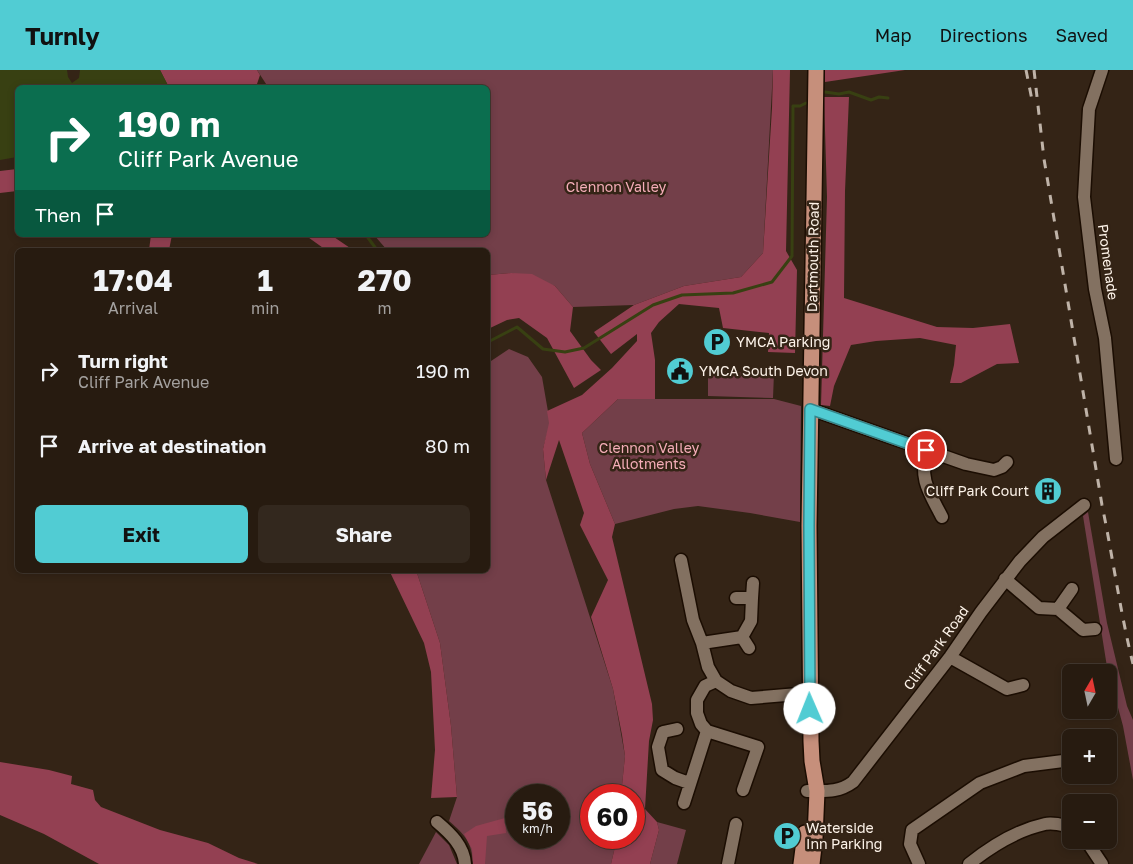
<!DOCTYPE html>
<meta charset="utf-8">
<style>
:root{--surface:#271b10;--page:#33281e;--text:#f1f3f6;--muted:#a4a19f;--line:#433930;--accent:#51ccd3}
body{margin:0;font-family:"Golos Text",sans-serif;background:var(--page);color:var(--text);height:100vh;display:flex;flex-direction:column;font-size:19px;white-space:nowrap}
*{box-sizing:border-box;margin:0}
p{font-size:16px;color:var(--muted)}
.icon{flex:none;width:28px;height:28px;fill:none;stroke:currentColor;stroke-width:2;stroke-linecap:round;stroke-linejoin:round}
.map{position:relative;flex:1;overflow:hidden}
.sheet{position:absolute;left:15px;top:178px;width:475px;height:325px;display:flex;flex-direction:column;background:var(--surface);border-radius:8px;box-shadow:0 2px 8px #0003,0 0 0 1px var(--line)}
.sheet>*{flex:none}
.guide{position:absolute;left:15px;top:15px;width:475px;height:152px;border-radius:8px;box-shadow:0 2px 8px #0003,0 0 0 1px var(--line);background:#0b6e4f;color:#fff;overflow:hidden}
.needle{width:32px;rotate:9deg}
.fabs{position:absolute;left:1062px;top:594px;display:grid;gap:10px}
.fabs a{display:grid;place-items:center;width:55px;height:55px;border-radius:8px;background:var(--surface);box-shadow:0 2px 8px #0003,0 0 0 1px var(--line);font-size:25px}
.speed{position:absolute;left:505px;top:714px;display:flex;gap:10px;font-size:25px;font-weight:700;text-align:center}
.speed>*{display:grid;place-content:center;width:65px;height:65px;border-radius:50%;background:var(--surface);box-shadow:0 2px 8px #0003,0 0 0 1px var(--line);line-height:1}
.speed small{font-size:12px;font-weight:400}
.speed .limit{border:8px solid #d22;background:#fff;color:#111}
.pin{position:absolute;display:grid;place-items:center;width:42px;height:42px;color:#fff;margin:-21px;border:2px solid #fff;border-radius:50%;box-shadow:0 1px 5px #0007}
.me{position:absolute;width:55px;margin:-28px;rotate:359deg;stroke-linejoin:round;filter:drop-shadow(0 0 4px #0008)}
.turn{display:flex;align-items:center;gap:18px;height:105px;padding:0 20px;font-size:22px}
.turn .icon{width:65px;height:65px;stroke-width:2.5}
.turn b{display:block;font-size:35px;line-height:42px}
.then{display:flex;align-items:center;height:48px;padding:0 20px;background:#0003;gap:10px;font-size:19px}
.eta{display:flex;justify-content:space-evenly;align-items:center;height:85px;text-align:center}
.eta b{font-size:30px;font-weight:700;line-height:35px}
.cta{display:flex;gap:10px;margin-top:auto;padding:10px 20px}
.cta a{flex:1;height:58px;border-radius:8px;background:var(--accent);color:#111;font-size:20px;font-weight:700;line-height:58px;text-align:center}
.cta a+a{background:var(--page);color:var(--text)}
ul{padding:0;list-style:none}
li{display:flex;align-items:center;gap:15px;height:75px;padding:0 20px}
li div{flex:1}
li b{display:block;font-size:19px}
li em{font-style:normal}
header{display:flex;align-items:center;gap:30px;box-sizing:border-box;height:70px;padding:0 25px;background:var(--accent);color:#111}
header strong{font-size:24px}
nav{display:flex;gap:28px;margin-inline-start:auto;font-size:18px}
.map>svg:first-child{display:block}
.green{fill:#733f49;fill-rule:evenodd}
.forest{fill:#934052}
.water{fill:#384012}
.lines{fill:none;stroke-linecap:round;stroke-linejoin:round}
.stream{stroke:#384012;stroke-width:3}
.minor-casing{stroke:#1b0d02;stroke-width:15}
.major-casing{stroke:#1b0d02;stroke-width:18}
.minor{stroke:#837161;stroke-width:12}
.major{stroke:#c68f7b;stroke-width:15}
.rail{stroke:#bfb3a8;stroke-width:3;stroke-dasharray:9 9;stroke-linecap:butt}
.route-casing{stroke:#358589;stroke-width:12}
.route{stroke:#51ccd3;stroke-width:9}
.labels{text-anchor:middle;stroke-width:5;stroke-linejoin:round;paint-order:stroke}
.park-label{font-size:14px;fill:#f5adb8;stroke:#342416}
.street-label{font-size:14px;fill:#fdf3e9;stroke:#342416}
.poi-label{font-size:14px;fill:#fdf3e9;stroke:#342416;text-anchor:start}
</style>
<header>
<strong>Turnly</strong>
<nav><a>Map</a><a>Directions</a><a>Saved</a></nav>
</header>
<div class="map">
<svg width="1133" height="794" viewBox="0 0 1133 794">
<rect width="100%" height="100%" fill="#342416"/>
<path class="green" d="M257 0H773L763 183 741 207 684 216 634 235 573 237 555 216 511 203 488 205V180H387L374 165H488V18L268 17Z
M509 279 528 287 542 307 550 353 543 379 546 410 613 619 625 686 621 725H591V768H617L611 794H473C472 772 465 765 449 751L457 727 451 656 440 573 416 500H488V293ZM516 725H559V768H516Z
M708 301 774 303 773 328 708 326Z
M618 329H774L801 336 800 452 750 443 698 436 674 439 615 454 590 394 582 363Z
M1088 442 1107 553 1127 636 1133 650V710L1123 656 1107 597 1083 446Z
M657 752 686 760 677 794H650L659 760Z
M436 762 449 775 457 794H419Z"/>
<path class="forest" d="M160 0H257L260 5 256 17 169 18Z
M773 0H790L786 181 797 200 795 283 768 282 769 263 723 258 719 238 679 234 659 252 651 263 655 290V329H618L582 363 590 394 615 454 612 467 652 634 653 650 649 671 645 739 657 752 659 760 650 794H611L617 768H634V725H621L625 686 622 665 613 619 591 547 608 510 580 455 584 443 559 370 546 410 543 379 549 353 547 341 582 325 612 298 637 271V264L611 284 594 262 634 235 684 216 741 207 763 183 772 38Z
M825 0H905L825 12Z
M824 27H849L845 121 844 228 937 257 973 258 1010 254 1019 293 997 294 961 313H950L954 295 956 275 920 268 876 271 851 275 834 316 830 336 821 335 827 127Z
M17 99V121L0 123V101Z
M151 165H172L169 180H149Z
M305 165H331L353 180H326Z
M511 203 532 204 555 216 573 237 570 261 591 290 601 300 574 318 547 268 519 248 507 250 488 259V205Z
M389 500H416L440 573 451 656 457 727 431 728 435 680 431 602 424 573Z
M0 692 49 700 72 706 71 714 93 720 95 730 101 737 160 760 208 773 239 788 258 794H99L44 764 0 745Z
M505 748 506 763 487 766 485 794H473L472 779 464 764 476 756Z"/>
<path class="water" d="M0 0H67L68 7 72 13 79 8 80 0H160L169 17 18 18 17 87 0 90Z"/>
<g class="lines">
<path class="stream" d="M825 22 839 24 849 22 871 30 879 27 888 28
M366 165 377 180
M488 272 517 257 543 279 565 282 584 278 653 235 682 225 733 223 772 212 792 186 793 36H800L806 33"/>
<g class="minor-casing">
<path id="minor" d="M1102 0 1089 39 1084 127 1095 219 1105 268 1116 389
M810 339 966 394 994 400 1002 397 1007 392
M925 379C921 412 927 418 942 447
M681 490 693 550 702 573 708 597 716 611 731 621 751 628 810 623
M1005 509 1039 538 1058 539 1083 560 1095 559
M736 528H752L751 551 742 567
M752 528 753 513
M1058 539 1072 519
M702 573 742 567 749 578
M950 587 1007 619 1023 615
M677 659 663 662 658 677 662 700 675 708 689 713
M707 661 758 677 743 720
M807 721C825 721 838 723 853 712L950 587 981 542 1020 491 1043 467 1084 435
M684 733 707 661 701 654 697 643V630L705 616 716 611
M437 752C450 763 464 776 465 794
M1086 770 1102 794
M728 794 736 754
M919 794 910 774 912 760 980 713 1024 696 1071 690
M969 794C990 777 1018 760 1045 754 1054 752 1062 755 1071 757"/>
</g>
<g class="major-casing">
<path id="major" d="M801 794 805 763
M812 794 815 768 817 721 812 691 811 671 809 456 816 0"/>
</g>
<use href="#minor" class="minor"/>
<use href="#major" class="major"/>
<path class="rail" d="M1026 0 1032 30
M1034 0 1044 89 1102 435C1113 488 1120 541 1133 594"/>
</g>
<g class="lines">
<g class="route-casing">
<path id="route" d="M810 639 809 456 810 339 926 380"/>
</g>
<use href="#route" class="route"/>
</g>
<defs>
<g id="parking-disc" transform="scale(1.4375)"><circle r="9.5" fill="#51ccd3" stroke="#342416"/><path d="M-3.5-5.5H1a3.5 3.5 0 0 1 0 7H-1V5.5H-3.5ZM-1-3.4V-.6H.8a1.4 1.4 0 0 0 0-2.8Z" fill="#111"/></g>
<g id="civic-disc" transform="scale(1.4375)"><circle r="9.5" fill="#51ccd3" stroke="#342416"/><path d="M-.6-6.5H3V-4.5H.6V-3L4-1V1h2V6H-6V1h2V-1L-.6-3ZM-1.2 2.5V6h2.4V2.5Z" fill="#111"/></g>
<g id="building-disc" transform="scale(1.4375)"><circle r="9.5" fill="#51ccd3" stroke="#342416"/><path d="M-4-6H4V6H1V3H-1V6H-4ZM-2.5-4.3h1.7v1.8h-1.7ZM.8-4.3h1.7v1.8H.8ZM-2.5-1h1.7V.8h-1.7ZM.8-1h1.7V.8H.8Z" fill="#111"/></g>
</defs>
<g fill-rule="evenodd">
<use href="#parking-disc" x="717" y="272"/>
<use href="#civic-disc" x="680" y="301"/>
<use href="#building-disc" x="1048" y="421"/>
<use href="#parking-disc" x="787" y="766"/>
</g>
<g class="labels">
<g class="park-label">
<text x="616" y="122">Clennon Valley</text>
<text x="649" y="383">Clennon Valley<tspan x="649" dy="16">Allotments</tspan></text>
</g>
<g class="street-label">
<text transform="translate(813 187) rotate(-89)" y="5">Dartmouth Road</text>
<text transform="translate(1108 192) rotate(82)" y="5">Promenade</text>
<text transform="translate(936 578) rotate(-54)" y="5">Cliff Park Road</text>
</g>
<g class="poi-label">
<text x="736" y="277">YMCA Parking</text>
<text x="699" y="306">YMCA South Devon</text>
<text x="1029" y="426" text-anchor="end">Cliff Park Court</text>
<text x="806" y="763">Waterside<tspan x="806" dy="16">Inn Parking</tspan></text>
</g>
</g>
</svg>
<div class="fabs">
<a><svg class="needle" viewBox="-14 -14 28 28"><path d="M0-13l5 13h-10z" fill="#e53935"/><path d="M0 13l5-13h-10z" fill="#a4a19f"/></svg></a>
<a>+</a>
<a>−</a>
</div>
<div class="speed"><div>56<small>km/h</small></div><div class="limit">60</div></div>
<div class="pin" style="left:926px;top:380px;background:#d93025"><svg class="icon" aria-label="arrive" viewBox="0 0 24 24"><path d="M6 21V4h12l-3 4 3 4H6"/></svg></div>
<svg class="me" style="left:810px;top:639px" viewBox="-20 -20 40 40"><circle r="19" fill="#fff"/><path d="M0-13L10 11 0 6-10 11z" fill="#51ccd3"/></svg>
<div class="guide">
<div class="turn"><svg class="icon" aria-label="right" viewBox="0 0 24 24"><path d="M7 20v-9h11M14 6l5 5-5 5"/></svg><div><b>190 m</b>Cliff Park Avenue</div></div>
<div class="then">Then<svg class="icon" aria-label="arrive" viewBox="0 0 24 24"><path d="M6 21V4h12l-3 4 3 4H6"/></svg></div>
</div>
<section class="sheet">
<div class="eta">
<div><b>17:04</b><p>Arrival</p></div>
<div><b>1</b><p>min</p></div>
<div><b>270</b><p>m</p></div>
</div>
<ul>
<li><svg class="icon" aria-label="right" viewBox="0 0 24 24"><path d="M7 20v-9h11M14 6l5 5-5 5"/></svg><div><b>Turn right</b><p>Cliff Park Avenue</p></div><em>190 m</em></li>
<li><svg class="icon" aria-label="arrive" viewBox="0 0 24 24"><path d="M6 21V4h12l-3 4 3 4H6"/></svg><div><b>Arrive at destination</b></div><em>80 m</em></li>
</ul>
<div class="cta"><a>Exit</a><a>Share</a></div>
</section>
</div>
